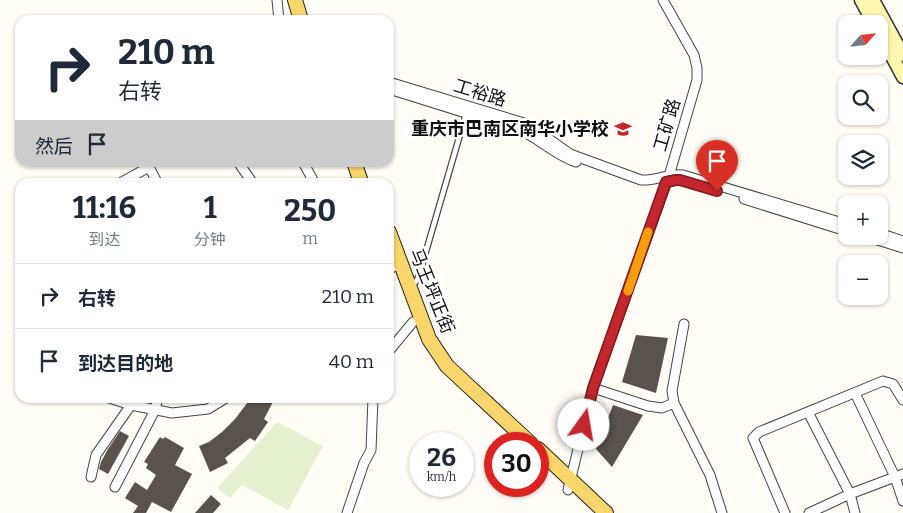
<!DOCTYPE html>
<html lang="zh">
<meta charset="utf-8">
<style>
:root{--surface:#fff;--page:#f6f6f7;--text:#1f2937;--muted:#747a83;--line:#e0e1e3}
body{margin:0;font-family:Bitter,"Noto Sans SC",serif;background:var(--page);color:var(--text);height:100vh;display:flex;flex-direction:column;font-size:19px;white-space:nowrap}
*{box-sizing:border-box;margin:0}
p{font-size:16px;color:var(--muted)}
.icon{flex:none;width:28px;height:28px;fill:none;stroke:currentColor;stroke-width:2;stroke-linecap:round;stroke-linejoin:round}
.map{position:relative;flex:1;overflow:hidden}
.drawer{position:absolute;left:15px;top:178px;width:379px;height:225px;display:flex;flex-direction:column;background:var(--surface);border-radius:15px;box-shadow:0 1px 4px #0004}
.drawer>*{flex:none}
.guide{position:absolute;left:15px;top:15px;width:379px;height:152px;border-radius:15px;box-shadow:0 1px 4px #0004;background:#fff;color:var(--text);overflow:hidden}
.needle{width:32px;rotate:63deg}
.tools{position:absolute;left:838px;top:15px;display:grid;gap:10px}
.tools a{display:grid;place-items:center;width:50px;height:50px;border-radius:10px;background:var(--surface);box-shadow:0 1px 4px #0004;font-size:25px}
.speed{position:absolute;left:409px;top:432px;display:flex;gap:10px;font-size:25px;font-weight:700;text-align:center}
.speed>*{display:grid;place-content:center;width:65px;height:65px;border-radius:50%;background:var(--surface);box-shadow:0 1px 4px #0004;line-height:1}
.speed small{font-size:12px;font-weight:400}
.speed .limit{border:8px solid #d22;background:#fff;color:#111}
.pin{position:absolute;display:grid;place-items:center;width:42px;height:42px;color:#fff;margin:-51px -21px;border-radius:50% 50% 50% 0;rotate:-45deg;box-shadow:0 0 5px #0007}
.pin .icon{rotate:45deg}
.me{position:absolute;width:55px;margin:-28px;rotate:13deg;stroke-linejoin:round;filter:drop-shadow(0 0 4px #0008)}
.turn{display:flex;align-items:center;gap:18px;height:105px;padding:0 20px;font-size:22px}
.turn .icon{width:65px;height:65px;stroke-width:2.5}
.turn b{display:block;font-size:35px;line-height:42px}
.then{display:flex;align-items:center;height:48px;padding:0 20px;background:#0003;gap:10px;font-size:19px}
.eta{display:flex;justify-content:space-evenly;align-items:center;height:85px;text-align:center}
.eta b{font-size:30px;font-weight:700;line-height:35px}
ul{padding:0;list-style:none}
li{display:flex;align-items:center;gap:15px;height:65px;padding:0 20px;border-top:1px solid var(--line)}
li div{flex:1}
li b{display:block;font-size:19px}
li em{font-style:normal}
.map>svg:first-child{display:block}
.pitch{fill:#e6f2cf}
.building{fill:#5a524d}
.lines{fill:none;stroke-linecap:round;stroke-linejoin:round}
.service-casing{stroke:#444;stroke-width:7}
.minor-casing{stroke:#444;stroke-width:11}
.secondary-casing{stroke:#333;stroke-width:15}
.primary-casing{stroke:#222;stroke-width:16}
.service{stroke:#fff;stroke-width:4.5}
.minor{stroke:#fff;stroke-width:9}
.secondary{stroke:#fff6b0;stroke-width:12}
.primary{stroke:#f9d66b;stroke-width:14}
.route-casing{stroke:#7f191e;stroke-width:12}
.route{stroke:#c4262e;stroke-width:9}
.slow{stroke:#f59e0b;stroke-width:9}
.labels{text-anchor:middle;stroke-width:5;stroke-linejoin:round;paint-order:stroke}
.street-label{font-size:18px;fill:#111;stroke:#fff}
.poi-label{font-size:18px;font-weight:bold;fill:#111;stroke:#fff;text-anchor:end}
</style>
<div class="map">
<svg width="903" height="513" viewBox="0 0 903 513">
<rect width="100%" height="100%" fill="#fffdf5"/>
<path class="pitch" d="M277 422 323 446 288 510 242 485 230 498 217 488Z"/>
<path class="building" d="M636 335 668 338 656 393 622 382Z
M251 398H270L274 400 264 419 268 422 255 441 250 438 225 458 228 463 210 472 199 446 209 442 222 432 235 419Z
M613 405 643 415 612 467 596 449Z
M120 431 129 436 108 474 99 469 101 462 108 449Z
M160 437 163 439 165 437 184 448 175 465 192 474 171 512 152 502 146 513H133L138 506 125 498 135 482 147 490 156 475 146 468 148 464 144 462Z
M211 495 221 504 213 513H195Z"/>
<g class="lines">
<g class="service-casing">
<path id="service" d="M412 286 417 280 420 272 466 114"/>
</g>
<g class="minor-casing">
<path id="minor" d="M277 0 279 20
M389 82 524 123 532 127 570 154 641 180C656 181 669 173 683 175L846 224
M389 89 520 130C540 139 555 155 576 162
M238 162 252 182
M303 162 314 182
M122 182 149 167 157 182
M744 199 846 231
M879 233 903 241
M865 236 903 248
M389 270 393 267
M684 324 672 391 674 403 710 475 722 513
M389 351 413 322
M593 388 648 406 662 408 674 403
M855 393 895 477 903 501
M109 398 131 405 172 413 208 409 226 398
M808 412 850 494 855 513
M91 477 96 455 131 405
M115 487 155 410 158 398
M568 490 593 388 669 176 697 80V68L694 55 663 0
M347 513 364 463 371 450 373 398
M785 513 753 438 759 432 883 381 893 384 903 400
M809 513 850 494 903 474"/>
</g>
<g class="secondary-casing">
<path id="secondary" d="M861 0 874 24
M873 0 903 55
M879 32 903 77"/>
</g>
<g class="primary-casing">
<path id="primary" d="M295 0 301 20
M354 162 361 182
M389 232 429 339 447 366 531 444
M538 449 606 513"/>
</g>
<use href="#service" class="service"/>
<use href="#minor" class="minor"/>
<use href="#secondary" class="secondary"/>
<use href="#primary" class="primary"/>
</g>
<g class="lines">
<g class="route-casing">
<path id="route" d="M584 425 593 388 666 182 676 180H680L717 191"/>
</g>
<use href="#route" class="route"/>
<path class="slow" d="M628 291 648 232"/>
</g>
<defs>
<g id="school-bare" transform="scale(1.35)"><path d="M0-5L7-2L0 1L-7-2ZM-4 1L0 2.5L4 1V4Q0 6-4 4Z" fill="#c4262e" stroke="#fff" stroke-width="2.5" paint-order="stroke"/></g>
</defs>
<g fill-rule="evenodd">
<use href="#school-bare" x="623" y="129"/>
</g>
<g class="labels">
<g class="street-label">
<text transform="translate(480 93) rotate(17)" y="6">工裕路</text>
<text transform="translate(667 125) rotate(-74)" y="6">工矿路</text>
<text transform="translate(432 291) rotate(68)" y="6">马王坪正街</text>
</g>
<g class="poi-label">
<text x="609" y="135">重庆市巴南区南华小学校</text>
</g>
</g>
</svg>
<div class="tools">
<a><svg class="needle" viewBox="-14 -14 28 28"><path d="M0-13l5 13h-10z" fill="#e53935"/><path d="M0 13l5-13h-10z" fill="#747a83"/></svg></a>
<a><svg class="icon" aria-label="search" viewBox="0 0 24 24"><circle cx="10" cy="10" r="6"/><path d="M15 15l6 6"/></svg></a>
<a><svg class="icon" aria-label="layers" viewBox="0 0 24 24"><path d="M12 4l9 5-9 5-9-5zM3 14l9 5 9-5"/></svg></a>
<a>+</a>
<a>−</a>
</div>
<div class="speed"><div>26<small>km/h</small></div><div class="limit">30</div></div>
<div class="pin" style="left:717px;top:191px;background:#d93025"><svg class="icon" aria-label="arrive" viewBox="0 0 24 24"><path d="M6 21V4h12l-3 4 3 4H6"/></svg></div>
<svg class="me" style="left:584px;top:425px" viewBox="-20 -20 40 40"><circle r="19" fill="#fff"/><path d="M0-13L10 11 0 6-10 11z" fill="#c4262e"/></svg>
<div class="guide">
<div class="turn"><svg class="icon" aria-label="right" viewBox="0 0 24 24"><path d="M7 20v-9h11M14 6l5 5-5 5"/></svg><div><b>210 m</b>右转</div></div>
<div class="then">然后<svg class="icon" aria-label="arrive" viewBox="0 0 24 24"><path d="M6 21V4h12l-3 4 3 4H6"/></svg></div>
</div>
<section class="drawer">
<div class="eta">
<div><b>11:16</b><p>到达</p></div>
<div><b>1</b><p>分钟</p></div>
<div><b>250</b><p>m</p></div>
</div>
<ul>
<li><svg class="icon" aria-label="right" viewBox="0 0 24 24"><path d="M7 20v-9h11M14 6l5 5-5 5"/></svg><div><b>右转</b></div><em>210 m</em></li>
<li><svg class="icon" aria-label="arrive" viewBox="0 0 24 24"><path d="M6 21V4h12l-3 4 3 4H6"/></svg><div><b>到达目的地</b></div><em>40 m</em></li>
</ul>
</section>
</div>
